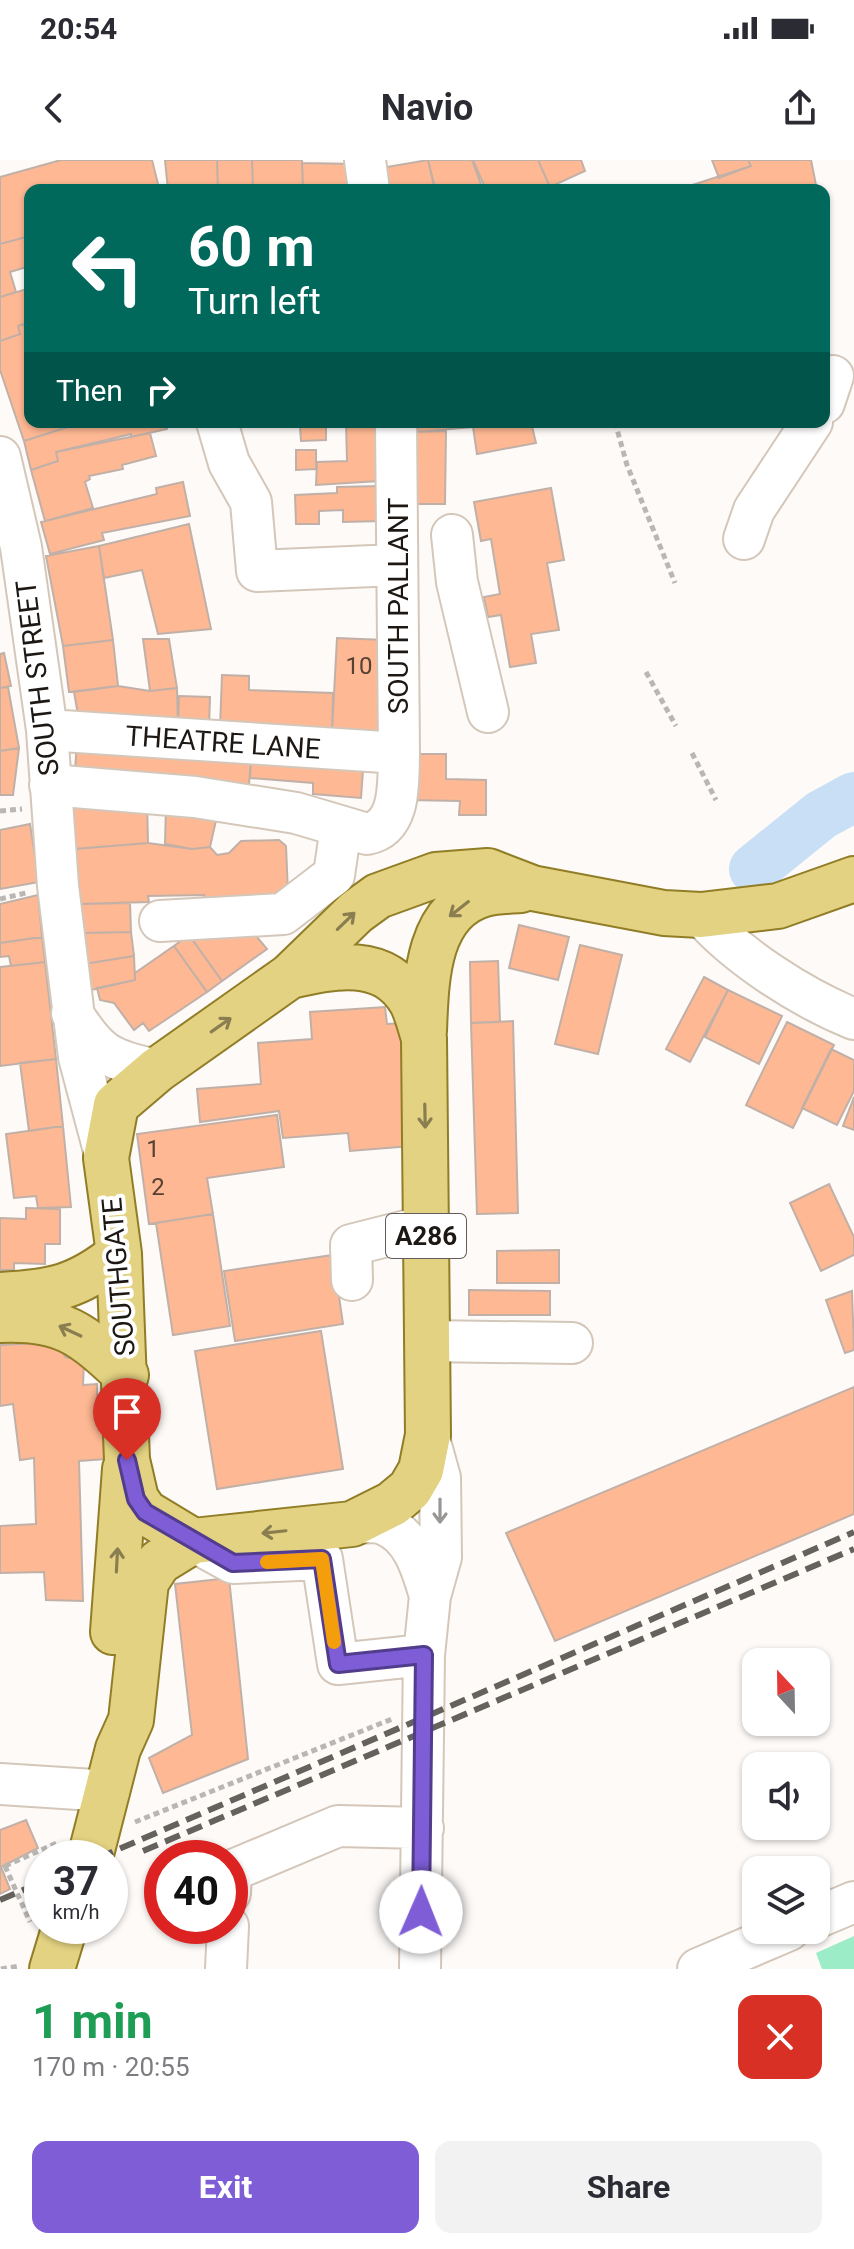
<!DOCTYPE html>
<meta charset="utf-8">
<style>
:root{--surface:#fff;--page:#f2f2f3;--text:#2b2b33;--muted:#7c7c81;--accent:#7e5dd7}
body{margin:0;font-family:Roboto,sans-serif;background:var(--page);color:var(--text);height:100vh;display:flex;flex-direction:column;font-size:30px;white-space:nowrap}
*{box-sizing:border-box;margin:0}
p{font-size:26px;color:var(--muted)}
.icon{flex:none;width:44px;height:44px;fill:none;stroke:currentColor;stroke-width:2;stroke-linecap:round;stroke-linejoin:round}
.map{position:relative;height:1809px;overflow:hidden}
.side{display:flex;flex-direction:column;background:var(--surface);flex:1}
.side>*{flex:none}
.guide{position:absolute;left:24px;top:24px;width:806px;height:244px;border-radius:16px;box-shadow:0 2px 6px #0004;background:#00695c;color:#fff;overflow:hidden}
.needle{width:52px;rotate:338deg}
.tools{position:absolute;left:742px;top:1488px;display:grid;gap:16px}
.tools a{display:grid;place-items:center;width:88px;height:88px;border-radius:16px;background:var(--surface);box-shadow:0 2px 6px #0004;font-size:40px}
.speed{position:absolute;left:24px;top:1680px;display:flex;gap:16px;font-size:40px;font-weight:700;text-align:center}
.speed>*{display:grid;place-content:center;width:104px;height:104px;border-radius:50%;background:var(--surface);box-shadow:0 2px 6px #0004;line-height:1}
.speed small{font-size:20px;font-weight:400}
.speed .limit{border:12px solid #d22;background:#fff;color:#111}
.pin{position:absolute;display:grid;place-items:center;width:68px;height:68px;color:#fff;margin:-82px -34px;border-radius:50% 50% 50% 0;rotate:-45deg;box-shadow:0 0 8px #0007}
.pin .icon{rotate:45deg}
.me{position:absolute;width:88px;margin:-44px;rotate:1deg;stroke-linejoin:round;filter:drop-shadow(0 0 6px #0008)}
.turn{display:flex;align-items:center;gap:28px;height:168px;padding:0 32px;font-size:36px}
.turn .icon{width:104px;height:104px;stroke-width:2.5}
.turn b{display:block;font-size:56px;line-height:68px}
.then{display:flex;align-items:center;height:76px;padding:0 32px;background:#0003;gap:16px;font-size:30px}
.round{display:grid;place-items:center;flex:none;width:84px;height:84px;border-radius:16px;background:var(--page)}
.head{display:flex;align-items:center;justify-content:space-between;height:136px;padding:0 32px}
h1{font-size:48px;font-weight:700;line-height:60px;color:#1e9e55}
.cta{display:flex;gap:16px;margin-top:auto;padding:16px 32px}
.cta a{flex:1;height:92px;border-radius:16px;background:var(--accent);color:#fff;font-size:32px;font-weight:700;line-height:92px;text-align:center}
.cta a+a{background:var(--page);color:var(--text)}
.status{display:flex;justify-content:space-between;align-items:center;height:56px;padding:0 40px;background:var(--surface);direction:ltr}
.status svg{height:22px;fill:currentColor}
header{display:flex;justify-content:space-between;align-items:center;height:104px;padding:0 32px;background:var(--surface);font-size:36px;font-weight:700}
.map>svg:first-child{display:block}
.green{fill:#9decc8}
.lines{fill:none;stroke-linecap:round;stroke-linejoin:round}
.river{stroke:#c9dff5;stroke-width:50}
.building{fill:#feb893;stroke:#c1b0a7;stroke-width:2}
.minor-casing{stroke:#d4c7ba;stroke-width:44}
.major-casing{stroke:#917d26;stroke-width:48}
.path{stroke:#bab6b4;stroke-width:5;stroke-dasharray:6 4;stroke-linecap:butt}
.minor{stroke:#fff;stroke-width:40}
.major{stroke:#e3d282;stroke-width:44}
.rail{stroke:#65615d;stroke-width:6;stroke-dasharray:16 8;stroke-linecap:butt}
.path-bridge{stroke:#bab6b4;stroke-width:5;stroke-dasharray:6 4;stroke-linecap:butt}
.oneway{stroke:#8a7e50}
.oneway2{stroke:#999795}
.route-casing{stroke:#523c8c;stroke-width:20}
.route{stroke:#7e5dd7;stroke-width:14}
.slow{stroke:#f59e0b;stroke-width:14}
.labels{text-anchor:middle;stroke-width:8;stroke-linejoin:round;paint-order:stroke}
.number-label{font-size:24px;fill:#554034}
.shield{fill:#fff;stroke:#615d5a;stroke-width:2}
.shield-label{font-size:26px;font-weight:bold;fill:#1d1814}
.street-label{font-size:28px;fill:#1d1814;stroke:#fff}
</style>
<div class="status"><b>20:54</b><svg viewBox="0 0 49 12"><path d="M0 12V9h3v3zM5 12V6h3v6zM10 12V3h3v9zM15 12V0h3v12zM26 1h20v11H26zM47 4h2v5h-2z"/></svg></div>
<header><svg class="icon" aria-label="back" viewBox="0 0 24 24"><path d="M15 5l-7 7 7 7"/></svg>Navio<svg class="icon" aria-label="share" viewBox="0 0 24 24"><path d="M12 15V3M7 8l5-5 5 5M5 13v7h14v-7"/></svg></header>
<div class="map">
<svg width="854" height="1809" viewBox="0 0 854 1809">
<rect width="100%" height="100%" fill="#fdfaf8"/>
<path class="green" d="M854 1776V1809H822L816 1793Z"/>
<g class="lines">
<path class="river" d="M754 709 821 655 854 637"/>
</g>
<path class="building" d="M61 0H152L159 28 30 30V76L0 84V17Z
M165 0H217L218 30H168Z
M217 0H252L253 30H218Z
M252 0H302L303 30H253Z
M428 0H472L483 30H435Z
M428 0 435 28 378 30 375 9Z
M473 0H538L550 27 486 30Z
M538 0H581L585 11 550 27Z
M712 0H748L751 6 719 18Z
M748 0H811L817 30H677L751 6Z
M302 3 357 4 359 30H303Z
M30 76V106L10 112 16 132 0 137V84Z
M30 128V162L18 166 20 174 0 181V137Z
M30 162V262H67L68 267 24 281 0 210V181L20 174 18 166Z
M67 262H165L167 269 131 277V274L56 292 58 301 31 310 24 281 68 267Z
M346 262H380L379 321 316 325 317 302 347 301Z
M417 262H531L536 283 477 294 473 267 418 272Z
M326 266V280L301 281 300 267Z
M446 271 445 344H412V272Z
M150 273 156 296 122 305 123 309 89 316 90 319 85 322 93 348 45 361 31 310 58 301 56 292Z
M296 290H316V309L296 310Z
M183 322 190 356 102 373 104 380 50 394 41 362 157 334 156 328Z
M380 326 381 361 343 362V350L319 351V364H296L295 335 337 333V327Z
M551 328 564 400 547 403 559 470 531 474 536 503 510 507 501 455 488 457 484 437 500 434 491 379 481 381 474 342Z
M189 364 211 469 158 474 142 410 104 418 99 386Z
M99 386 113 480 63 486 46 396Z
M337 478 384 480V579L332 572Z
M143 479H169L177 528 150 531Z
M113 480 118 526 69 532 63 486Z
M4 493 11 526 0 528V494Z
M222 515 249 516V530L333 533 332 572 220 568Z
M118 526 150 531 177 528 178 567 80 566 74 532Z
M8 527 19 588 0 591V528Z
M179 536 210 537 209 568 178 567Z
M77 577 252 587 249 624 75 614Z
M252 587 364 596 361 638 313 634V623L250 618Z
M19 588 13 635H0V591Z
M410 594H446V619L486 620V655H459L460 641 409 640Z
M73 639 147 641 148 683 75 689Z
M166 646 217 656 210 687 192 689 165 684Z
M30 664 39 722 0 729V670Z
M279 680 286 686 288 733 205 742 204 735 148 736 149 742 79 744 75 689 148 683 192 689 210 687 217 695 229 693 241 681Z
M38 735 42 777 0 783V744Z
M130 743 131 772 80 773 79 744Z
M519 765 569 777 558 820 509 808Z
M199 768 257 777 267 789 222 821 189 775Z
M131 772 134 796 84 804 80 773Z
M189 775 222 821 207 832 174 786Z
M42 777 45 802 11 806 9 796 0 797V783Z
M580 785 622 795 598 894 555 884Z
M174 786 207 832 149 871 143 863 134 870 114 843 100 840 97 828 135 820V813Z
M134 796 135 820 91 830 84 804Z
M498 801 500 862 471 863 470 802Z
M45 802 56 899 0 906V807Z
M704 817 728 830 690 902 666 889Z
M728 830 782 856 759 904 705 877Z
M385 847 387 864 402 863 411 986 350 991 348 973 283 978 279 951 200 962 197 929 261 924 258 883 312 879 310 852Z
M513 861 518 1053 477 1054 471 863Z
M787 862 834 885 793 968 746 945Z
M831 889 854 900V931L837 965 802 948Z
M56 899 63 966 29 971 20 903Z
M854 937V970L843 966Z
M277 955 284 1007 207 1018 213 1054 149 1064 137 974Z
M63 966 71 1047 38 1048 36 1036 14 1038 6 974Z
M829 1024 854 1077V1095L821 1111 790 1043Z
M26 1048 60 1049V1084H45V1104L14 1103V1110H0V1058L26 1059Z
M213 1054 230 1166 173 1175 156 1063Z
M559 1090V1123H497V1091Z
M333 1095 343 1164 235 1181 224 1111Z
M469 1130 550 1131V1155H469Z
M852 1131 854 1190 845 1193 826 1140Z
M321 1171 343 1309 217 1329 195 1191Z
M59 1182 65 1197 84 1202 83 1225 97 1224V1249L104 1248 106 1299 79 1301 83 1441 46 1440 44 1412 0 1413V1366L36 1364 34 1298 20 1300 13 1244 0 1246V1185Z
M854 1227V1354L555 1481 506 1373Z
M229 1418 248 1599 163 1633 149 1598 192 1575 175 1424Z
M26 1660 38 1688 1 1707 10 1729 0 1734V1670Z"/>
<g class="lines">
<g class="minor-casing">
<path id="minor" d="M365 0 369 30
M824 243 833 216
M217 262 229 303 251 342 257 411 396 405
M0 297 21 387 47 570 58 726 79 897 106 998
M452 375 457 422 488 552
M744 379 754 350 812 262
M47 570 399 593
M50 625 195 637 296 653 367 674C402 667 398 622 399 593L396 262
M701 755C738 797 802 838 854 859
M160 761 283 754 334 715 341 667
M72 853C100 895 107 899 157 910
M352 1120 351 1085 426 1066
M427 1181 572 1183
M352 1364C361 1363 375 1361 383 1364 413 1375 422 1409 430 1436
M193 1381 233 1403 322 1399 338 1504 424 1495
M0 1624 109 1631
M230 1733 231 1711 338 1666 423 1668
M816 1758 854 1742
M226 1809 228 1766
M420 1809 424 1495 430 1436 441 1397 440 1318 428 1275
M698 1809 789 1770"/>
</g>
<g class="major-casing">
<path id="major" d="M290 816C334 806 383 795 411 841 417 852 420 866 424 878L428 1275 421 1310 410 1329 392 1344 352 1364 193 1381 145 1352 136 1339 127 1300 119 1094 106 998 116 945 157 910 290 816 356 752 378 736 436 715 488 711 532 728 664 753 701 755 778 746 854 719
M424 871C426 823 426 750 484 734 495 731 509 731 521 730
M0 1135C52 1132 77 1128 119 1094
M0 1160C63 1157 82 1174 126 1215
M113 1472 125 1309
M90 1698 118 1589 131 1560 146 1422 159 1402 193 1381
M52 1809 65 1766"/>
</g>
<path class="path" d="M615 262 627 305 675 423
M646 512 676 566
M692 593 716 640
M0 651 22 649
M0 739 26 733
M135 1662 392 1559
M5 1706 59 1682
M1 1809 19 1806"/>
<use href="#minor" class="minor"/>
<use href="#major" class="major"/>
<path class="rail" d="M143 1691 854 1389
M98 1698 854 1372
M0 1740 42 1722"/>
<path class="path-bridge" d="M5 1706 30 1762"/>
</g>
<defs><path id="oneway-shaft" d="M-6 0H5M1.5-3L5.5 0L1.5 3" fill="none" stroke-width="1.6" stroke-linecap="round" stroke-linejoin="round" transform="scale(2)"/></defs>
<g class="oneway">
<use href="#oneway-shaft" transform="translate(459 749) rotate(142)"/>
<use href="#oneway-shaft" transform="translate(346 761) rotate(-44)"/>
<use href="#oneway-shaft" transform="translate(221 865) rotate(-35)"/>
<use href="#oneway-shaft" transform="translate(425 956) rotate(89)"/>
<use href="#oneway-shaft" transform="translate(70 1171) rotate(-155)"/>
<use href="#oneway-shaft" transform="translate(274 1372) rotate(174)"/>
<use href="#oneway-shaft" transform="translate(117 1400) rotate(-87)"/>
</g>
<use class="oneway2" href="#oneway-shaft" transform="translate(440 1351) rotate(90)"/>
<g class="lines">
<g class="route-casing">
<path id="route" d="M127 1300 136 1339 145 1352 233 1403 322 1399 338 1504 424 1495 421 1752"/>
</g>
<use href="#route" class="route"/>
<path class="slow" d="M267 1402 322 1399 334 1482"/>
</g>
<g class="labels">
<g class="number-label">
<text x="359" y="514">10</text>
<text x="153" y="997">1</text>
<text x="158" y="1035">2</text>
</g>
<rect class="shield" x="386" y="1054" width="80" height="44" rx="6"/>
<g class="shield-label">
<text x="426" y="1085">A286</text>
</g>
<g class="street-label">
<text transform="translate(398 446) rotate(-90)" y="10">SOUTH PALLANT</text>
<text transform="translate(37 518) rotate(-97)" y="10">SOUTH STREET</text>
<text transform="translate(223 582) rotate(4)" y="10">THEATRE LANE</text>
<text transform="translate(118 1117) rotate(-95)" y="10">SOUTHGATE</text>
</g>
</g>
</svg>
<div class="tools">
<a><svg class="needle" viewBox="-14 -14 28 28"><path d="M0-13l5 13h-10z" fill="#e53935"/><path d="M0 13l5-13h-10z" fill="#7c7c81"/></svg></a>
<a><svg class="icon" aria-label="sound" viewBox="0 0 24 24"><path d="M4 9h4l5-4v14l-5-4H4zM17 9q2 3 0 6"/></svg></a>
<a><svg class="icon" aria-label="layers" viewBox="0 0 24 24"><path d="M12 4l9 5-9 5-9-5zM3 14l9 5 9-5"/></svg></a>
</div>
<div class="speed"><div>37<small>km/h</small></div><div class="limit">40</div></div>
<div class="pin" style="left:127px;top:1300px;background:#d93025"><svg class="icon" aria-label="arrive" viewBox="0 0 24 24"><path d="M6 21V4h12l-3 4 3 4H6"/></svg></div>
<svg class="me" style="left:421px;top:1752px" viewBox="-20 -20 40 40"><circle r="19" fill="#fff"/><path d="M0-13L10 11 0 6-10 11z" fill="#7e5dd7"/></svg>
<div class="guide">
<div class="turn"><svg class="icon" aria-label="left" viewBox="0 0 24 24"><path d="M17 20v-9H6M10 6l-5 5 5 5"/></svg><div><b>60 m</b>Turn left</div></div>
<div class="then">Then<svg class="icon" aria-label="right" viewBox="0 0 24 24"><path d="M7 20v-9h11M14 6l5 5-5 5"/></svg></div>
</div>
</div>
<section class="side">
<div class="head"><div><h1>1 min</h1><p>170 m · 20:55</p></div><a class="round" style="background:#d93025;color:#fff"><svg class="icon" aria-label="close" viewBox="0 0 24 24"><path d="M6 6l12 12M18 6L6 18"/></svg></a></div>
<div class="cta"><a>Exit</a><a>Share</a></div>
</section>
